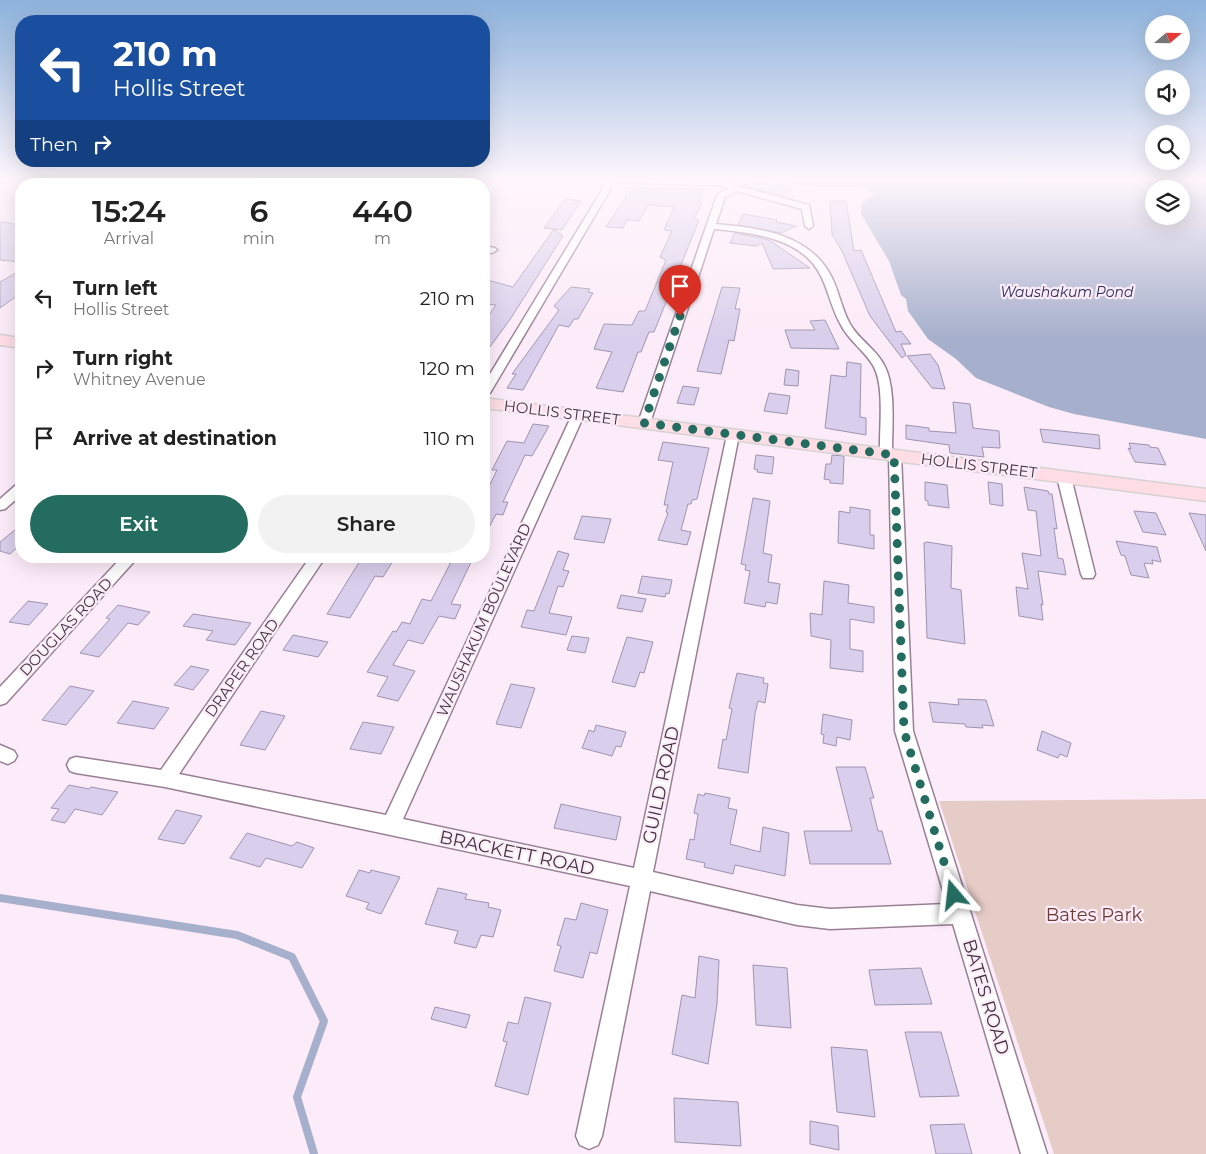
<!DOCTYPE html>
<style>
:root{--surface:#fff;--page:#f2f2f2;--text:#222;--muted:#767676;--accent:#246b60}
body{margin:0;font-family:Montserrat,sans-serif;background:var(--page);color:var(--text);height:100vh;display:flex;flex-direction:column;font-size:19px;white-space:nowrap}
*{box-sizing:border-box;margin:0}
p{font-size:16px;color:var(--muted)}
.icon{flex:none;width:28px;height:28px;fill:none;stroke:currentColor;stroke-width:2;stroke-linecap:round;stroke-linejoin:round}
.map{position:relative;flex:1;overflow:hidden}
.details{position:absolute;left:15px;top:178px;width:475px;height:385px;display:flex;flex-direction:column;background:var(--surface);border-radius:20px;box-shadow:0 5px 20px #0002}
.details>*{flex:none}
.top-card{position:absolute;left:15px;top:15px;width:475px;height:152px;border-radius:20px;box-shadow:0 5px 20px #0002;background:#1a4fa0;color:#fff;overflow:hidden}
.needle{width:32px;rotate:70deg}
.buttons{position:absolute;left:1145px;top:15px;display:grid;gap:10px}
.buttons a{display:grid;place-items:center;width:45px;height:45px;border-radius:50%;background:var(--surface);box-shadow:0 5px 20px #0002;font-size:25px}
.pin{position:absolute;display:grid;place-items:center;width:42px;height:42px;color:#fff;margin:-51px -21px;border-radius:50% 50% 50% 0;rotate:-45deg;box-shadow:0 0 5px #0007}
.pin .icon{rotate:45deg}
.me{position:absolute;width:55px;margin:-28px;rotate:343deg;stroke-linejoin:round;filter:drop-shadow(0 0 4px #0008)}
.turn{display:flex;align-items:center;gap:18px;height:105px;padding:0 15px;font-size:22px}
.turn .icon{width:65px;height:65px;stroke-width:2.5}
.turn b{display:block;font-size:35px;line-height:42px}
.then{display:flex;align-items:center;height:48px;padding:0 15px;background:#0003;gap:10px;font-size:19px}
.eta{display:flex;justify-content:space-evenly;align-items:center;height:85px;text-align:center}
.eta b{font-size:30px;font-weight:600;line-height:35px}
.action{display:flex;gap:10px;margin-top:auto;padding:10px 15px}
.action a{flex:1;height:58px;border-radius:30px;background:var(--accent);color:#fff;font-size:20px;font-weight:600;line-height:58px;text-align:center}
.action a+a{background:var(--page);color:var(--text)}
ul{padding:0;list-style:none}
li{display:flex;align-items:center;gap:15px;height:70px;padding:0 15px}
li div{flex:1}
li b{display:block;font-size:19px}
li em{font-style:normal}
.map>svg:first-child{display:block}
.green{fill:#e6ccc6}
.water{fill:#a6afcb;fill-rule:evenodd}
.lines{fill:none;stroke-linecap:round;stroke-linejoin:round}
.stream-far1{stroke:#a6afcb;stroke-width:3}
.stream{stroke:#a6afcb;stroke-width:8}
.building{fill:#d9ceeb;stroke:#9e94b0}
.street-casing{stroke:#998094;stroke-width:3}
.primary-casing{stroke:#d5d2d4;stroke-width:3}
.street{fill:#fff;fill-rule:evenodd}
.primary{fill:#fedde5;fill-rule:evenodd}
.route{stroke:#246b60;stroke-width:9;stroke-dasharray:0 16.2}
.labels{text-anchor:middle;stroke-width:4.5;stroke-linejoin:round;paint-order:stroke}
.far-water-label{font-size:14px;font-style:italic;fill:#273058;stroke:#fcebf8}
.street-label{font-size:15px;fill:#3f343d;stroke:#fcebf8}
.near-street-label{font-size:18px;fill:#3f343d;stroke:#fcebf8}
.near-park-label{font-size:18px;fill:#6c3b31;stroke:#fcebf8}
</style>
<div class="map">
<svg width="1206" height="1154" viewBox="0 0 1206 1154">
<rect width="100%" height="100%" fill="#fcebf8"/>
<path class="green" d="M1206 799V1154H1054L939 801Z"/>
<path class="water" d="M764 178H1206V439L1074 414 1049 407 976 378 956 359 928 339 908 311 906 299 901 295 889 261 861 214V203L873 196V193L862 187H814ZM1154 189H1181V216H1154Z"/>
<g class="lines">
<path class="stream-far1" d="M189 184 198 178"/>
<path class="stream" d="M0 898 237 935 292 957 324 1021 297 1097 314 1154"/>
</g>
<path class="building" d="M739 178H742L792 189 780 195 738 184Z
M635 185 645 189H703L698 201 702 204 694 218 699 220 654 332H649L641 352H638L623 392 596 388 612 352 594 349 604 324 632 325 639 311H645L666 260 660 257 672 231 664 230 674 207 648 205 639 221 627 220 623 228 606 227 626 197 627 188H632Z
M565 199 581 201 562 230 544 228Z
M830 201H846L854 251 861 250 896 332 901 331 911 344H901L906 355 902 358 870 316 842 251 832 234Z
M743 214 777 220 776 222 796 226 781 233 738 225Z
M0 222 21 225V262L0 260Z
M554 229 563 236 511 318 484 355V322L496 305 484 304V279L513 287Z
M735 233 769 240 810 268 773 269 762 243 756 246 730 243Z
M21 270V293L0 308V282Z
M571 287 590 289 588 292 593 293 578 319H574L569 327 559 325 523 390 507 388 516 374H512L559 310 554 306Z
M722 287 740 288 735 309H740L734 341 729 340 721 374 697 371Z
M825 320 839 349 791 348 785 330H815L810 321Z
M930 354 938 365 945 389 932 388 907 356Z
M847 362 861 364 860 417 866 418V435L825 428 831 375 846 377Z
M786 369 799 371 798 386 784 385Z
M683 386 699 388 694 405 677 403Z
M769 393 790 396 787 414 764 411Z
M953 402 970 404 973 428 999 431 1000 448 982 447 984 457 950 453 949 445 906 439V425L929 428V431L956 433Z
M533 424 549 426 532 456 525 455 503 502H508L503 515 496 514 484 537V497L497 470H492L507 441 524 443Z
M1040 429 1099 435 1100 449 1043 442Z
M663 442 709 448 697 499 692 500 691 504H688L681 530 691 532 687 545 658 540 668 513 666 512 668 505H664L673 462 658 460Z
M1129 443 1149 445 1150 447 1158 448 1166 465 1135 462 1128 448 1131 449Z
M756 455 774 457 772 474 757 472 758 470 754 469Z
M832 455 844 456 843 484 830 483V480L824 479 826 464H831Z
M925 482 947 485 949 508 928 505V501L925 500Z
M988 482 1002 484 1003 506 990 504Z
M1024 487 1048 491 1049 494H1052L1057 529 1054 528 1058 558 1063 559 1066 575 1038 571 1043 605 1041 604 1043 620 1019 616 1016 587 1028 589 1022 553 1041 556 1036 511 1028 510Z
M753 498 770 501 763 553 772 555 768 582 780 584 777 604 766 602 765 607 744 603 750 571 745 570 746 565 741 564Z
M850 507 870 510V535H874V549L838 543 839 511 850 513Z
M1134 511 1156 513 1166 535 1143 532Z
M1189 513 1206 515V551Z
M582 516 611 519 604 543 574 539Z
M21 525V544L10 554 0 551V542Z
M1116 541 1157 547 1161 562 1152 560 1153 564 1144 563 1149 578 1131 575 1125 556 1121 555Z
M927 542 952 546 951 588 961 590 965 644 927 638 924 543Z
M558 551 569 554 563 570 569 571 563 587 558 586 549 613 572 617 566 635 521 627 527 610 534 611Z
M363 556H396L383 577 375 576 350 618 327 614Z
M454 556H474L451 604 461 605 455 619 439 616 423 644 408 640 393 665 415 671 398 701 377 696 388 677 367 672 393 631 396 632 402 622 410 624 422 599 431 601Z
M642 576 672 580 669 594 666 593 665 597 638 593Z
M824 581 849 585 848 603 874 607V623L850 619V649L863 651V672L830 668 831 640 811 636 810 613 822 615Z
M621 595 646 599 642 612 617 608Z
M28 601 48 604 29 625 9 622Z
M118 605 150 612 138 625 128 623 99 657 80 653 110 619 106 618Z
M193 614 251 623 235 645 206 640 213 631 183 626Z
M293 635 328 642 318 657 283 650Z
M572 636 589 638 585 653 567 650Z
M627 637 653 642 644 673 640 672 635 687 612 682Z
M191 666 209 670 193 690 174 685Z
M737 673 764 678 763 683 768 684 765 703 758 701 755 714 748 773 718 768 723 739 726 740 732 709 729 708Z
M511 684 535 688 521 728 496 724Z
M70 686 94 691 66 725 42 720Z
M958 699 986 700 994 726 982 725 983 728 966 727 965 724 933 722 929 702 959 705Z
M133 701 169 708 154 729 117 723Z
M261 711 285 716 265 750 240 745Z
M823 714 852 720 850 740 837 737 836 746 823 743 824 735 821 734Z
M363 722 394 727 381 754 350 749Z
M596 725 626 732 621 747 616 746 612 756 582 748 589 730 594 732Z
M1042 731 1071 743 1067 757 1060 754 1058 758 1037 750Z
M836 767H865L874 798H870L878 831H882L891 864H810L804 831H852Z
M69 785 89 789 91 787 118 792 102 815 75 809 65 823 51 820 59 809 51 808Z
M705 793 730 798 728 808 737 810 730 844 760 852 763 827 789 833 785 876 735 865 733 874 704 867 705 863 686 859 690 839 694 840 698 814 694 813 698 794 704 796Z
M561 804 621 817 616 840 554 828Z
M176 810 202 816 184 844 158 839Z
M247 833 292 846 297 842 314 848 302 868 266 858 260 867 230 858Z
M359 870 370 873 371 870 400 877 381 914 366 909 369 903 346 896Z
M438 888 467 894 465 899 489 903 488 907 501 910 493 937 481 935 476 948 454 943 458 931 425 924Z
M581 903 608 910 597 954 590 952 583 978 554 971 561 946 557 945 565 918 576 920Z
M699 956 719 960 717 1004 708 1064 672 1054 682 995 695 998Z
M753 965 787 968 791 1028 756 1025Z
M921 968 932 1004 875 1005 869 970Z
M525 997 551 1003 528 1095 495 1086 507 1042 503 1041 508 1022 518 1024Z
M435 1007 470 1015 466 1028 431 1019Z
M905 1032H941L959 1096 920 1097Z
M831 1047 867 1050 875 1117 837 1112Z
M674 1098 738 1102 741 1146 675 1142Z
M810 1121 838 1126 839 1150 810 1144Z
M964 1124 972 1154H936L930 1125Z"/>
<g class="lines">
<g class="street-casing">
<path id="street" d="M352 178H360L355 184H347Z
M442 178H450L446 184H438Z
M605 178 718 181 809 205 813 226 809 229 805 226 802 209 737 191 725 197 716 224C758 228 807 233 830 274 839 290 841 308 850 324 859 340 876 349 884 365 896 386 892 427 892 452H900L901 455 913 731 1047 1154H1021L953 924 830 929 797 925 650 891 602 1136 598 1145 589 1149 580 1145 576 1136 630 886 165 787 76 773 70 771 67 765 70 759 76 757 161 770 311 556H326L179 774 386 815 572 415 578 411 584 415 403 819 634 868 727 435 733 431 739 435 653 872 797 905 830 909 947 904 895 731 889 457H881L880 454C879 430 885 388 874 367 866 352 849 341 841 325 832 310 829 292 821 276 802 237 752 233 714 229L650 423 648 426H640L638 423 715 201 718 194 729 188 718 185 611 182 610 190 490 393 484 396V384L602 190Z
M484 246 495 248 497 250 492 253 484 252Z
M1064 473 1071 477 1095 574 1093 578H1083L1081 574 1057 477Z
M21 484V495L5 509 0 510V499L16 485Z
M123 556H139L6 703 0 705V687Z
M0 745 14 751 17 756 14 761 8 764 0 761Z"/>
</g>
<g class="primary-casing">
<path id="primary" d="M0 335 21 338V348L0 345Z
M484 398 1206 489V501L484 408Z"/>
</g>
<use href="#street" class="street"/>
<use href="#primary" class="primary"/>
</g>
<linearGradient id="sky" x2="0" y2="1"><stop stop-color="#8db2dc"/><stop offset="0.53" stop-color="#fef6fc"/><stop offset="1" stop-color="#fef6fc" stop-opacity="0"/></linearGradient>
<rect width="1206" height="339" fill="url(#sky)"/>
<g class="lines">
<path class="route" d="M680 316 644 423 894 455 904 731 954 895"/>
</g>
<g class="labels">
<g class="far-water-label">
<text x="1067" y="297">Waushakum Pond</text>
</g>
<g class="street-label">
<text transform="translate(562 413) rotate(7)" y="5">HOLLIS STREET</text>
<text transform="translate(979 466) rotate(7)" y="5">HOLLIS STREET</text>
<text transform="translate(484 620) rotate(-66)" y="5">WAUSHAKUM BOULEVARD</text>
<text transform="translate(66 627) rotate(-47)" y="5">DOUGLAS ROAD</text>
<text transform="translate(242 668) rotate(-55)" y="5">DRAPER ROAD</text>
</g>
<g class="near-street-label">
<text transform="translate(661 785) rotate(-78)" y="6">GUILD ROAD</text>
<text transform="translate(517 853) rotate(12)" y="6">BRACKETT ROAD</text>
<text transform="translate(986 997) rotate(73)" y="6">BATES ROAD</text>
</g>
<g class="near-park-label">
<text x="1094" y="921">Bates Park</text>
</g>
</g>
</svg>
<div class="buttons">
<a><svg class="needle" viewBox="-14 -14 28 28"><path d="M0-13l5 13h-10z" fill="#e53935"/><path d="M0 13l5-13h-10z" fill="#767676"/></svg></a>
<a><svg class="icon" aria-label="sound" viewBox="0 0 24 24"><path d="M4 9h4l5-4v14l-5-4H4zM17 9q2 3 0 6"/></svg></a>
<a><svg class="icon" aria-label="search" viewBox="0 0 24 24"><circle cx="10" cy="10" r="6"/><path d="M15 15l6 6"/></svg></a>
<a><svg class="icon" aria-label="layers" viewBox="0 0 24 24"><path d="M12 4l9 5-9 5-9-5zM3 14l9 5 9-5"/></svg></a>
</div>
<div class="pin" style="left:680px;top:316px;background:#d93025"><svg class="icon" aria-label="arrive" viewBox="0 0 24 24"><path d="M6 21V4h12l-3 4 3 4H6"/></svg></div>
<svg class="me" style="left:954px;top:895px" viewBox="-20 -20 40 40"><path d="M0-17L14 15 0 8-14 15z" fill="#246b60" stroke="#fff" stroke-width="4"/></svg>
<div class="top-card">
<div class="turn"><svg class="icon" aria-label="left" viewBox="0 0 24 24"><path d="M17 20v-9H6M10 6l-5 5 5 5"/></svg><div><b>210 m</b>Hollis Street</div></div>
<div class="then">Then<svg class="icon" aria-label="right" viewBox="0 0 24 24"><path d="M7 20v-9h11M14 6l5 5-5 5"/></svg></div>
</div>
<section class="details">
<div class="eta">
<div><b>15:24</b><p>Arrival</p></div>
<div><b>6</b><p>min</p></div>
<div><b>440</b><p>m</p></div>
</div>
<ul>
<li><svg class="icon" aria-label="left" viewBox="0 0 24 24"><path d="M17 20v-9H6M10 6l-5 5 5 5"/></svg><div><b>Turn left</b><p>Hollis Street</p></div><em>210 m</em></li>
<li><svg class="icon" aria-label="right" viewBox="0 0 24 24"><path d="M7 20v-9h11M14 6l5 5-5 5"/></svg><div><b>Turn right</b><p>Whitney Avenue</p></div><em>120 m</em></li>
<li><svg class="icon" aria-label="arrive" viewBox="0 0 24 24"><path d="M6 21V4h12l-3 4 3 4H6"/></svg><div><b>Arrive at destination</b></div><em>110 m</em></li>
</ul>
<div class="action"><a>Exit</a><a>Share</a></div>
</section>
</div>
